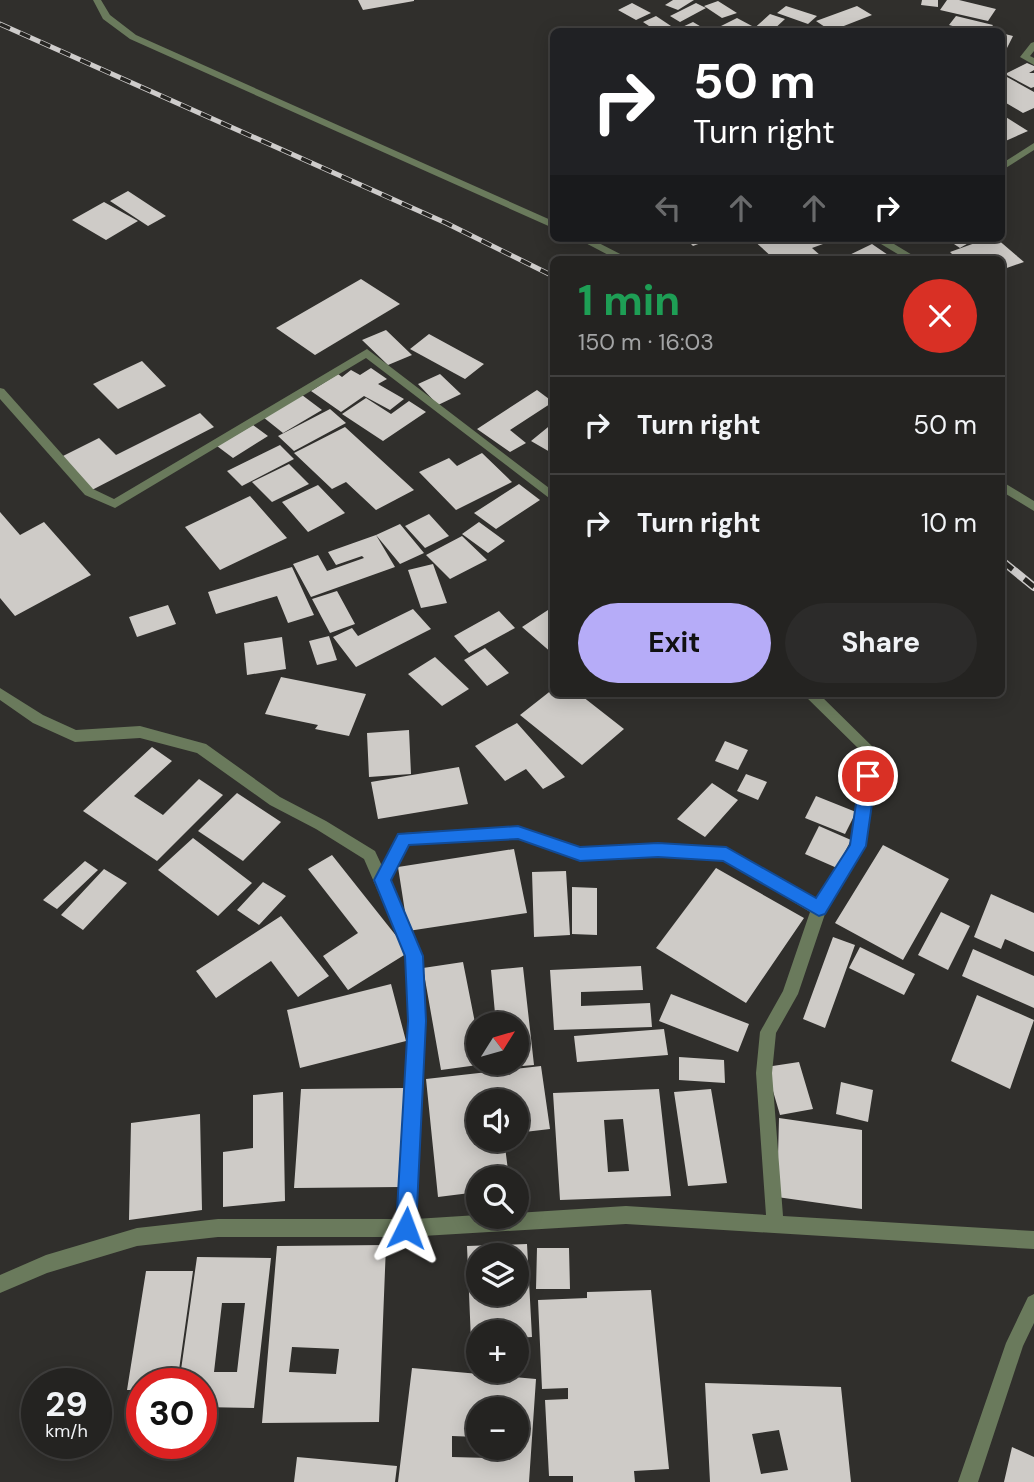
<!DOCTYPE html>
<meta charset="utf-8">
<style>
:root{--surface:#242321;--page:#2c2b2a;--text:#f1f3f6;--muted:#a3a4a5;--line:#41403f;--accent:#b6acf8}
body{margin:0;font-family:"DM Sans",sans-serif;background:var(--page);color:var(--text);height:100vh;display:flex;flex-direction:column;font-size:26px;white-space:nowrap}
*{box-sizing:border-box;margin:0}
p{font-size:23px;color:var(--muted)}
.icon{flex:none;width:38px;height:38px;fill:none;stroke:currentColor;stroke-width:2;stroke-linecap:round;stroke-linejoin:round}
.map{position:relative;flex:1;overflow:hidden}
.sheet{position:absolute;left:550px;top:256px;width:455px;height:441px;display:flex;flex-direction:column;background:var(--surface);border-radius:10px;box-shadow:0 4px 18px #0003,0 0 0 2px var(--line)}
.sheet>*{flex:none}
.banner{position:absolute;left:550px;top:28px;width:455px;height:214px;border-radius:10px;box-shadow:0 4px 18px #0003,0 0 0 2px var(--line);background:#202124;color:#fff;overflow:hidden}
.needle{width:46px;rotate:53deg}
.tools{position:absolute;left:466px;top:1012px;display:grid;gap:14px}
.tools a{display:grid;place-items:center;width:63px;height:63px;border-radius:50%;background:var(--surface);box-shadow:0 4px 18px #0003,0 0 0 2px var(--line);font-size:35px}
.speed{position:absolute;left:21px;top:1368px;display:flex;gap:14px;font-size:35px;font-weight:700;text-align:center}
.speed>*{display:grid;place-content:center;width:91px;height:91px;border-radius:50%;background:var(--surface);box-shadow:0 4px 18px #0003,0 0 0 2px var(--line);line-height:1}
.speed small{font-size:18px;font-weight:400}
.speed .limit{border:10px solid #d22;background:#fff;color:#111}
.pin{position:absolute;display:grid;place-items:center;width:60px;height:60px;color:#fff;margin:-30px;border:4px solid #fff;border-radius:50%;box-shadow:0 2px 7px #0007}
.me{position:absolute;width:77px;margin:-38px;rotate:3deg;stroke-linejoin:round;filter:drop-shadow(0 0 5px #0008)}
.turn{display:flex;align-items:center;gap:24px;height:147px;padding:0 28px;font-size:32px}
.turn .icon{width:91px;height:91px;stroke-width:2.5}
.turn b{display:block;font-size:49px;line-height:60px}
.lanes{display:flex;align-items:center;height:66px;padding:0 28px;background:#0003;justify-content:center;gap:35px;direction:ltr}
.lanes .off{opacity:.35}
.round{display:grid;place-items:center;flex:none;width:74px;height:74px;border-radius:37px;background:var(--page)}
.headline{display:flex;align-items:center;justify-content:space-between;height:119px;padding:0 28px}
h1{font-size:42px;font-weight:700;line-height:52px;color:#1e9e55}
.cta{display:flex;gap:14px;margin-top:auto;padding:14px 28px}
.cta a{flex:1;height:80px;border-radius:42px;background:var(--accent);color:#111;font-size:28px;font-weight:700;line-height:80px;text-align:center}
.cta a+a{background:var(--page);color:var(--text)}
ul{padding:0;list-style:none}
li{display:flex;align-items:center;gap:21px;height:98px;padding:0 28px;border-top:2px solid var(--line)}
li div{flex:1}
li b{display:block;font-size:26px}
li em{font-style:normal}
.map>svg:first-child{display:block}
.building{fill:#cecbc7;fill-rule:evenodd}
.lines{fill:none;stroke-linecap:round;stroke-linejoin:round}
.minor{fill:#6a7a5c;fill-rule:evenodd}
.rail-far1-casing{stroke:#cecccb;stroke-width:5}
.rail-casing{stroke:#cecccb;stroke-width:8}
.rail-far1{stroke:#262522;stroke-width:3.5;stroke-dasharray:11;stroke-linecap:butt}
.rail{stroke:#262522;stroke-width:5;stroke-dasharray:15;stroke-linecap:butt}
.route{fill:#1a73e8;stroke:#114b97;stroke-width:2}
</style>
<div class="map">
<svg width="1034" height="1482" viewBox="0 0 1034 1482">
<rect width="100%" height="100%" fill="#302f2c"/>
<path class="building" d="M358 0H414V1L363 10Z
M673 0H694L678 10 665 5Z
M922 0H938V7L921 5Z
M947 0H959L996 9 988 21 940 10Z
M718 1 737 13 722 18 704 6Z
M632 3 651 13 636 20 618 10Z
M696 3 706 8 680 22 670 16Z
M786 6 817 16 808 24 777 13Z
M857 6 872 15 831 31 816 21Z
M770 14 785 19 771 32H750Z
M656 16 680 32H658L643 22Z
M956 16 993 25 988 32H974L949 25Z
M737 18 752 26 741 32 713 30Z
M693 22 710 32H683L678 29Z
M1001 33 1013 36 1006 50 1001 49Z
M1027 63 1034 66V70L1029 73H1034V87L1031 88 1005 74Z
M1007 77 1034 92V108L1023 113 1001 100V80Z
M1001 114 1028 131 1001 143Z
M128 191 166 216 148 226 110 201Z
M104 202 138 221 106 240 72 220Z
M685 238H714L693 246Z
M751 238H831L834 240 812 248 821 256 813 259H774Z
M945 238H977L960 248Z
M989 238H996L1024 262 1001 270V259H957L950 252Z
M872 244 894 259H841Z
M361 279 400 304 315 355 276 328Z
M386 330 412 355 388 365 362 340Z
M429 334 484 364 465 379 410 349Z
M142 361 166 386 118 409 93 384Z
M371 368 387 379 378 384 404 399 390 410 364 396 341 412 311 391 338 374 342 377 351 370 360 375Z
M440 374 461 394 438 405 418 384Z
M537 390 553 402 510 430 526 443 510 452 477 429Z
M302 395 322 410 283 433 263 417Z
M366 398 391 414 409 401 426 412 383 441 342 414Z
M330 409 346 423 294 451 278 436Z
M200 413 214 427 90 491 59 458 99 438 116 455Z
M553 423V449L550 452 531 441Z
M253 425 268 436 233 458 217 446Z
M345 427 414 490 376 510 346 482 332 489 294 453Z
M280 445 294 459 242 486 227 471Z
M482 453 512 482 456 510 419 472 449 458 457 466Z
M289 464 309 484 272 502 252 482Z
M519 484 540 500 496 529 474 513Z
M318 485 345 513 308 532 282 502Z
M250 496 287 538 220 570 185 527Z
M0 512 20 535 44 522 91 575 15 616 0 598Z
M429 514 449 536 425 548 405 526Z
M479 522 505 541 488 553 462 534Z
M400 524 424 553 400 564 376 535Z
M376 535 395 567 311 597 293 564 318 555 327 571 364 558 362 556 336 565 328 552Z
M462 536 487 560 450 579 426 555Z
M433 564 447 603 421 608 408 570Z
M292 567 314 615 288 623 277 596 216 614 208 592Z
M337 591 355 624 330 633 312 599Z
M168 605 176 624 137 637 129 617Z
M413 609 431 629 356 667 333 637 352 628 358 636Z
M548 610 553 614V654L522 627Z
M499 611 515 628 469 653 454 636Z
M329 636 337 660 317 665 309 641Z
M282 637 286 669 247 675 244 643Z
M485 648 509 673 487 686 464 660Z
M435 657 469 689 442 706 408 674Z
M281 677 366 694 349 736 315 729 318 725 265 714Z
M553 689V693H578L624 729 582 765 520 715Z
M517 723 565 777 543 789 526 769 505 781 475 746Z
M409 730 411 774 369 777 367 733Z
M725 741 748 750 738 770 715 761Z
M152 747 172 761 134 796 163 815 199 779 223 795 157 861 83 811Z
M459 767 468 804 378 819 371 782Z
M746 774 767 782 758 800 737 791Z
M712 783 738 800 705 837 677 819Z
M237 793 281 822 243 861 198 831Z
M816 796 856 812 845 834 805 818Z
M819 826 851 840 837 868 805 854Z
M193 838 252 883 218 916 158 870Z
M883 845 949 879 903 960 835 923Z
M514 849 527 913 408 931 398 867Z
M332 855 409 952 348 990 323 956 358 933 308 869Z
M85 861 98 870 57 909 43 900Z
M716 868 804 918 746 1003 656 948Z
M104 869 127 883 83 930 61 915Z
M566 871 570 935 534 937 532 872Z
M263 882 286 896 259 925 237 910Z
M572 887 597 888V935L572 934Z
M991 894 1034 913V952L1005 939 1001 949 974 937Z
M941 912 970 926 948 970 918 955Z
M281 916 329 976 298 997 271 961 216 998 196 971Z
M833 937 855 945 825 1028 803 1019Z
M860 947 915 974 904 995 849 968Z
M973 949 1034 976V1008L962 976Z
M463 962 478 1038V1065L441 1070 423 968Z
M641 966 643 990 581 992V1006L650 1003 652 1027 554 1030 550 970Z
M523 967 534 1065 500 1068 499 1062H516V1024H496L491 970Z
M391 984 406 1041 300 1068 287 1010Z
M671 994 749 1024 738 1052 659 1021Z
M977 995 1034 1020 1010 1089 951 1061Z
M664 1029 668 1055 577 1062 574 1036Z
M679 1057 724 1060 725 1083 679 1080Z
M799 1062 813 1109 780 1115 766 1067Z
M541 1066 550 1129 516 1133V1101H478V1105L468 1106 470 1132H478V1139H504L509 1178H478V1192L438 1197 426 1079Z
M841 1082 873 1090 868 1122 836 1114Z
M404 1088 401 1187 294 1188 301 1089Z
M659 1089 671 1196 560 1200 553 1093ZM623 1119 629 1171 608 1172 604 1120Z
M711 1089 727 1183 688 1186 674 1092Z
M283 1092 285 1201 223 1207V1152L253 1148V1095Z
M200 1114 202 1210 129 1220 131 1123Z
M779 1118 862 1130V1209L777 1197Z
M527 1244 532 1337 516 1338V1332H478V1340L471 1341 467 1246ZM478 1255H516V1293H478Z
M386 1245 379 1422 262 1423 277 1246ZM292 1347 339 1349 336 1374 289 1372Z
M537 1248H569L570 1289H536Z
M197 1257 271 1258 254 1408 201 1407V1384H179ZM222 1303H245L237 1372H214Z
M146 1271H193L177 1384H142V1390H127Z
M651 1290 669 1469 634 1471 635 1482H573V1476H549L545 1400 568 1399V1388L542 1389 538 1300 587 1298V1292Z
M412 1368 536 1379 529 1482H398ZM478 1409H516V1447H489V1458L452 1457V1436L478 1437Z
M705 1383 841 1387 851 1482H710ZM779 1430 788 1470 761 1474 752 1434Z
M1012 1447 1034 1457V1482H1004Z
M297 1457 397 1466 395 1482H294Z"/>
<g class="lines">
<path class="minor" d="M93 0H101L110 15 136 35 553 221V228L130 39 103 19Z
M1034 42V51L1030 56 1034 58V65L1020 57 1031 43Z
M1034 143V150L1001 171V164Z
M576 238H589L630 259H616Z
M871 238H884L919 259H906Z
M367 349 553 491V501L366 358 115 508 85 495 0 399V388L4 389 93 489 114 499Z
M1001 481 1034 501V511L1001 491Z
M0 688 43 715 76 730 140 726 206 744 280 797 326 821 375 851 382 866 399 835 404 833 518 826 580 848 658 844 726 848 817 900 851 845 864 754 802 693H818L878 752 865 846 826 911 798 994 776 1033 772 1073 783 1216 1034 1231V1249L626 1224 406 1237H218L137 1246 47 1273 0 1293V1275L46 1255 137 1228 218 1219H398L409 1021 406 956 364 859 316 829 270 805 197 753 140 738 75 742 33 723 0 700ZM518 838 580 860 658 856 724 860 810 912 783 991 760 1032 756 1073 766 1215 626 1206 516 1213V1216L478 1215 415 1219 425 1021 422 956 389 881 408 845Z
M1034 1294V1323L1023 1346 978 1482H958L1006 1343 1028 1297Z"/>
<g class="rail-far1-casing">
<path id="rail-far1" d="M0 24 446 223 553 276"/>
</g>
<g class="rail-casing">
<path id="rail" d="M1001 560 1034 587"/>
</g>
<use href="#rail-far1" class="rail-far1"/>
<use href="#rail" class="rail"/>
</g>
<path class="route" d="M868 769 874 771 876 776 866 846 825 914 819 916 723 861 658 857 580 861 518 839 409 845 391 880 423 956 426 1021 416 1228 413 1235 406 1238 399 1235 396 1228 408 1021 405 956 374 880 398 834 518 826 580 847 658 843 726 847 816 898 850 845 860 776 862 771Z"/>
</svg>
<div class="tools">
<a><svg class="needle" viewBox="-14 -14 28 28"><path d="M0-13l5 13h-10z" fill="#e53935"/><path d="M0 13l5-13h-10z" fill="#a3a4a5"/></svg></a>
<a><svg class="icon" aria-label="sound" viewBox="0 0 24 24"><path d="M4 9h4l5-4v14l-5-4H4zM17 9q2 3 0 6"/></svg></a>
<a><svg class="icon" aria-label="search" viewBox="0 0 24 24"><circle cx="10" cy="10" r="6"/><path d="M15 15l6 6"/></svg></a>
<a><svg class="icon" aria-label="layers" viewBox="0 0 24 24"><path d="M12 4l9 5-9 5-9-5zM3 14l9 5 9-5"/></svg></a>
<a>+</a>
<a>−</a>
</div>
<div class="speed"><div>29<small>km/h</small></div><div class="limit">30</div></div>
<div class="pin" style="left:868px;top:776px;background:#d93025"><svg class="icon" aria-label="arrive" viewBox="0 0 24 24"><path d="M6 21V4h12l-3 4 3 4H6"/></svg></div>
<svg class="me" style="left:406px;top:1228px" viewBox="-20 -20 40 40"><path d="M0-17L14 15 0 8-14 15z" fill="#1a73e8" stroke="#fff" stroke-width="4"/></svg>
<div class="banner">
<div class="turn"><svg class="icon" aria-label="right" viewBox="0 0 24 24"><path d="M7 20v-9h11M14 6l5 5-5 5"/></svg><div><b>50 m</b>Turn right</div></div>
<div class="lanes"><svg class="icon off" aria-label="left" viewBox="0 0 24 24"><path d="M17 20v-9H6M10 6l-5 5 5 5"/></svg><svg class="icon off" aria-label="ahead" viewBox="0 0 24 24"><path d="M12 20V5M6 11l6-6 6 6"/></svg><svg class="icon off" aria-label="ahead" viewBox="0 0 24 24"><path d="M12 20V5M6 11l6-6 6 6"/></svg><svg class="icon" aria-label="right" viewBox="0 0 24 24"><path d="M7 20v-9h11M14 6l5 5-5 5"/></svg></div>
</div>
<section class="sheet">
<div class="headline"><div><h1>1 min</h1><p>150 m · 16:03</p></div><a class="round" style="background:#d93025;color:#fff"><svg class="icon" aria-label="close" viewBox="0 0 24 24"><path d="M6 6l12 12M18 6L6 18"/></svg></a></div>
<ul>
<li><svg class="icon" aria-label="right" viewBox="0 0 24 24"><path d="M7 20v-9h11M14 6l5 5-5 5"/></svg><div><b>Turn right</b></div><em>50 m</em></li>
<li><svg class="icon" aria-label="right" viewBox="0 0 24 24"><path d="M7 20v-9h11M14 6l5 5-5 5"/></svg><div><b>Turn right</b></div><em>10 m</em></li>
</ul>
<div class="cta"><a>Exit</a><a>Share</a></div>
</section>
</div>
